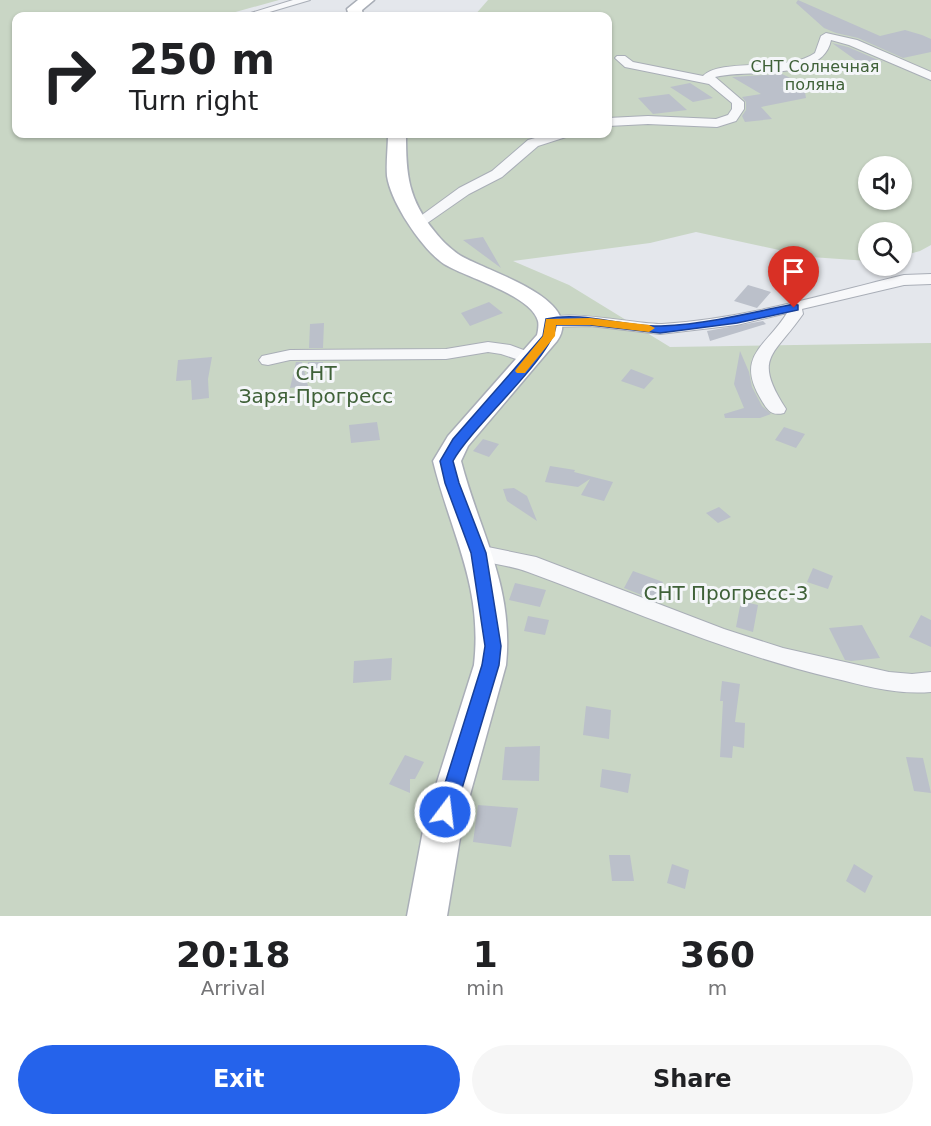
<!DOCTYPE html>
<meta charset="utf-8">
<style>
:root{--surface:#fff;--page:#f6f6f6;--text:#202124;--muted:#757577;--accent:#2563eb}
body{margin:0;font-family:"DejaVu Sans",sans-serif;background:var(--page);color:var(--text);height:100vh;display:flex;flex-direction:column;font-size:22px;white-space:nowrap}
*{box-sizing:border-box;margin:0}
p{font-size:20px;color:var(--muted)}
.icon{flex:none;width:33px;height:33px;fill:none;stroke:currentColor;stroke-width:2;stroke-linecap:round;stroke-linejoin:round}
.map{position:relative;height:916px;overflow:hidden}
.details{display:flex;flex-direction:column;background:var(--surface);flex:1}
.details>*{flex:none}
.banner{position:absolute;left:12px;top:12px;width:600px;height:126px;border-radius:12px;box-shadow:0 2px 4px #0004;background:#fff;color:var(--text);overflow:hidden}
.controls{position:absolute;left:858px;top:156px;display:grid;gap:12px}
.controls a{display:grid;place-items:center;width:54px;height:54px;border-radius:50%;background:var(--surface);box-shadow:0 2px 4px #0004;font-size:30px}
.pin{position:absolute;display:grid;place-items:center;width:51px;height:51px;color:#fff;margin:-62px -26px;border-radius:50% 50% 50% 0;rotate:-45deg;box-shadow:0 0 6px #0007}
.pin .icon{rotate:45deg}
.me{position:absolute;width:66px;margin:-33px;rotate:15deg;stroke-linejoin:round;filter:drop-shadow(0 0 4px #0008)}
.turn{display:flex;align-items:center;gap:21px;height:126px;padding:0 18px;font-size:27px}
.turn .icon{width:78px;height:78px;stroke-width:2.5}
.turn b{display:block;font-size:42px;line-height:51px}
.eta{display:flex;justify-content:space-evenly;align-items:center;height:102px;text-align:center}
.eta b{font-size:36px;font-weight:800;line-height:42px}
.button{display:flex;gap:12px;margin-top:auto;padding:12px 18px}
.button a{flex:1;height:69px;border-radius:36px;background:var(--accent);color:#fff;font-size:24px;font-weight:800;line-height:69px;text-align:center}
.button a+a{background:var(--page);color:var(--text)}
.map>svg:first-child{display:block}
.green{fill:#c9d6c5;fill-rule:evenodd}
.building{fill:#bbc0ca}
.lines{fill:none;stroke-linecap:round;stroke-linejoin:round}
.street-casing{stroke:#a9aeb7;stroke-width:2}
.secondary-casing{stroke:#a9aeb7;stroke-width:3}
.street{fill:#f7f8fa;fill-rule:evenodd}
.secondary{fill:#fff;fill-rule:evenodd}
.route{fill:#2563eb;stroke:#184099;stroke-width:1.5}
.slow{fill:#f59e0b}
.labels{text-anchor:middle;stroke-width:6;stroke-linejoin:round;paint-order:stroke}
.far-park-label{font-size:16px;fill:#3f6138;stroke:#f4f6f9}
.park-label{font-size:20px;fill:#3f6138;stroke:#f4f6f9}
</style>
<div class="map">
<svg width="931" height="916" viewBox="0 0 931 916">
<rect width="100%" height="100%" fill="#e4e7ec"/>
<path class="green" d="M0 0H279L232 13 227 16H16V134H608V16H474L488 0H931V245L920 251 902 256V232H868V261L811 257 696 232 650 243 513 261 569 285 670 347 931 343V916H0ZM868 166H902V200H868Z"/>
<path class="building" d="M798 0 880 36 905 30 922 35 931 39V52L903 58 858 38 836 33 824 28 796 3Z
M832 43 848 47 883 62 864 66Z
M782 74 801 83 780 88 804 86 806 98 761 107 772 119 745 122 742 116 746 110V102L742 97 761 94 732 77Z
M690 83 713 98 693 102 670 87Z
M669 94 687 110 653 114 638 98Z
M483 237 501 268 463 240Z
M748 285 771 292 757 308 734 301Z
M489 302 503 313 470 326 461 313Z
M763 321 766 324 710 341 707 331Z
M324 323 323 348H309L310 324Z
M740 351 749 372 752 387 762 406 771 414 760 418H725L724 414 744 408 734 384Z
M212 357 208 379 209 398 192 400 191 380 176 381 178 360Z
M296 362H302L308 386 290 388Z
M308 362H323V375H307Z
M631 369 654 378 644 389 621 381Z
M377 422 380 440 351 443 349 425Z
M784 427 805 434 796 448 775 440Z
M483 439 499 444 489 457 473 451Z
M550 466 575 470 574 472 613 482 604 501 581 495 590 479 578 487 545 482Z
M514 488 527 496 537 521 507 501 503 489Z
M719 507 731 517 718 523 706 513Z
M813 568 833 576 828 589 807 582Z
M633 571 663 582 654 600 624 588Z
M515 583 546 590 540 607 509 600Z
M741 601 758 605 753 632 736 627Z
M921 615 931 620V647L909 637Z
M528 616 549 620 545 635 524 631Z
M862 625 880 658 851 661 845 660 829 628Z
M392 658 391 680 353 683 354 661Z
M722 681 740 684 735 722 745 723 744 748 733 746 732 758 720 757 723 701H720Z
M586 706 611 710 609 739 583 735Z
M540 746 539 781 502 780 505 747Z
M405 755 424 762 415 779H410V793L389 784Z
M906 757 923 758 931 793 914 791Z
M602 769 631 774 628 793 600 787Z
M478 805 518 808 511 847 473 842Z
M609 855H630L634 881H612Z
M672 864 689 870 685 889 667 883Z
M854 864 873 876 865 893 846 881Z"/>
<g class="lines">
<g class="street-casing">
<path id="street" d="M293 0H310L256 16H241Z
M826 33 857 40 931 72V80L849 45 831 40C823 82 747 69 715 77L744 102V109L736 121 717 127 648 124 608 126V118L648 116 716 119 728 115 732 109V103L709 84 625 67 615 58 617 56H625L633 62 703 76C722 57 787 73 815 53L821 36Z
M549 134H567L566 137 538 146 502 177 469 194 423 226H413L411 223 459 188 492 171 528 140Z
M931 274V284L904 285 802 309 803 314C774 356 752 357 786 409L784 413C772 416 768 411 762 401 734 356 766 347 787 313L737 325 660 334 590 326 550 327 542 322C554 306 641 325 662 324 744 319 825 294 904 275Z
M488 342 510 345 537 355 540 359 537 363 531 364 501 354 488 352 446 359 290 360 268 365 262 364 259 360 262 356 290 350 446 349Z
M478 545 536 557 724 629 783 648 889 672 912 674 931 672V692C897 695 866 686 833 678 727 653 629 609 528 572 510 565 489 564 470 558L467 553 470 548Z"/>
</g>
<g class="secondary-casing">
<path id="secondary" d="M358 0H374L362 10 363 16H349L347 9Z
M388 134H406C406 175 408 199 435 232 441 240 451 249 458 254 481 270 587 298 557 341L468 446 461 461C480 534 514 585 506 665L463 820 447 916H407L425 820 474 665C483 586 451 534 433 461L448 436 537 335C538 331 539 325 538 321 531 295 467 278 444 264 422 249 391 203 387 176 386 162 388 148 388 134Z"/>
</g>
<use href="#street" class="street"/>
<use href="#secondary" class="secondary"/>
</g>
<path class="route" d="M794 304 798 305V310L737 323 660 333 590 325H556C553 357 473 425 453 461L459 483 486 553 501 646 499 665 455 812 452 818 445 820 439 818 436 812 482 665 485 646 471 553 445 483 440 461 453 439 543 336 546 319C584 311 623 327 661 326 706 324 751 313 794 304Z"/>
<path class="slow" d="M590 318 649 325 655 328 649 332 590 325H556L555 336 525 373H517L515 371 517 368 543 336 546 319Z"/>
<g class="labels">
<g class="far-park-label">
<text x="815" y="72">СНТ Солнечная<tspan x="815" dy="18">поляна</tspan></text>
</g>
<g class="park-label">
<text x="316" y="380">СНТ<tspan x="316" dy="23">Заря-Прогресс</tspan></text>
<text x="726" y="600">СНТ Прогресс-3</text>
</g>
</g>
</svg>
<div class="controls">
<a><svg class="icon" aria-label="sound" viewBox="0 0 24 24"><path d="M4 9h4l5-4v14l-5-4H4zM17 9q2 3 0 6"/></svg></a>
<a><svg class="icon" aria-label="search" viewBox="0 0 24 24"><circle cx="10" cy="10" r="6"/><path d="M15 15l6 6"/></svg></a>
</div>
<div class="pin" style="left:794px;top:308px;background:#d93025"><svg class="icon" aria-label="arrive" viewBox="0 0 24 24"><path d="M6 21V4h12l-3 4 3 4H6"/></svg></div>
<svg class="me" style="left:445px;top:812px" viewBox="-20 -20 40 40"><circle r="17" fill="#2563eb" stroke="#fff" stroke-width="3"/><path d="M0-11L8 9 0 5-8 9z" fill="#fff"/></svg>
<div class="banner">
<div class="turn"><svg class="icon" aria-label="right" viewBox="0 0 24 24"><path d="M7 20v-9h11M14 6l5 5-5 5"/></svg><div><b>250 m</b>Turn right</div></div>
</div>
</div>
<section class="details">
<div class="eta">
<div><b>20:18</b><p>Arrival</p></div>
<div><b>1</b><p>min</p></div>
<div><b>360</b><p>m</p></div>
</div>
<div class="button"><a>Exit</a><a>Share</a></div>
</section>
